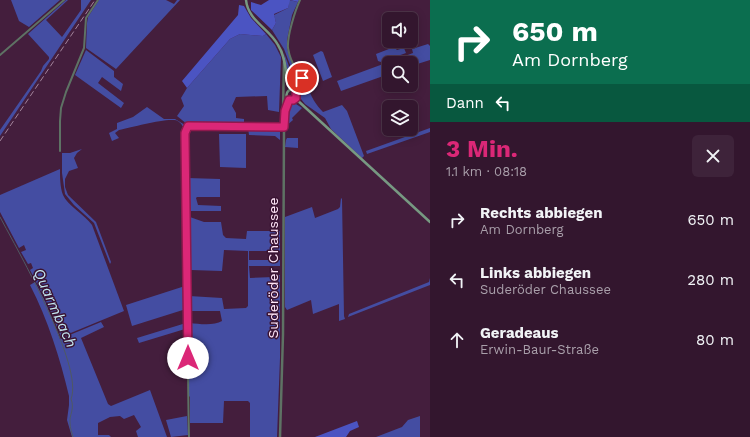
<!DOCTYPE html>
<html lang="de">
<meta charset="utf-8">
<style>
:root{--surface:#33162e;--page:#3e233a;--text:#f1f3f6;--muted:#a99faa;--line:#4e354a;--accent:#db2777}
body{margin:0;font-family:"Work Sans",sans-serif;background:var(--page);color:var(--text);height:100vh;display:flex;flex-direction:column;font-size:15px;white-space:nowrap}
*{box-sizing:border-box;margin:0}
p{font-size:13px;color:var(--muted)}
.icon{flex:none;width:22px;height:22px;fill:none;stroke:currentColor;stroke-width:2;stroke-linecap:round;stroke-linejoin:round}
.map{position:relative;flex:1;overflow:hidden}
.drawer{display:flex;flex-direction:column;background:var(--surface);width:320px}
.drawer>*{flex:none}
.hud{background:#0b6e4f;color:#fff;overflow:hidden}
.controls{position:absolute;left:382px;top:12px;display:grid;gap:8px}
.controls a{display:grid;place-items:center;width:36px;height:36px;border-radius:6px;background:var(--surface);box-shadow:0 2px 10px #0003,0 0 0 1px var(--line);font-size:20px}
.pin{position:absolute;display:grid;place-items:center;width:34px;height:34px;color:#fff;margin:-17px;border:2px solid #fff;border-radius:50%;box-shadow:0 1px 4px #0007}
.me{position:absolute;width:44px;margin:-22px;rotate:0deg;stroke-linejoin:round;filter:drop-shadow(0 0 3px #0008)}
.turn{display:flex;align-items:center;gap:14px;height:84px;padding:0 16px;font-size:18px}
.turn .icon{width:52px;height:52px;stroke-width:2.5}
.turn b{display:block;font-size:28px;line-height:34px}
.then{display:flex;align-items:center;height:38px;padding:0 16px;background:#0003;gap:8px;font-size:15px}
.round{display:grid;place-items:center;flex:none;width:42px;height:42px;border-radius:6px;background:var(--page)}
.headline{display:flex;align-items:center;justify-content:space-between;height:68px;padding:0 16px}
h1{font-size:24px;font-weight:700;line-height:30px;color:var(--accent)}
ul{padding:0;list-style:none}
li{display:flex;align-items:center;gap:12px;height:60px;padding:0 16px}
li div{flex:1}
li b{display:block;font-size:15px}
li em{font-style:normal}
main{display:flex;flex:1;min-height:0}
.map>svg:first-child{display:block}
.green{fill:#444da2}
.forest{fill:#4b54c2}
.lines{fill:none;stroke-linecap:round;stroke-linejoin:round}
.stream{stroke:#4f5963;stroke-width:1}
.minor{stroke:#5e7264;stroke-width:2}
.tertiary{stroke:#5e7264;stroke-width:2.5}
.secondary{stroke:#779982;stroke-width:2.5}
.rail{stroke:#a3849c;stroke-width:1;stroke-dasharray:6 3;stroke-linecap:butt}
.route-casing{stroke:#8e194d;stroke-width:10}
.route{stroke:#db2777;stroke-width:7}
.labels{text-anchor:middle;stroke-width:3;stroke-linejoin:round;paint-order:stroke}
.street-label{font-size:14px;fill:#fde4f6;stroke:#3a1433}
.water-label{font-size:15px;font-style:italic;fill:#c3e7f1;stroke:#3a1433}
</style>
<main>
<div class="map">
<svg width="430" height="437" viewBox="0 0 430 437">
<rect width="100%" height="100%" fill="#441e3d"/>
<path class="green" d="M11 0H60L29 27 19 21Z
M66 0H68L46 20 62 37 81 10V0H91L0 136V130L41 71 43 66 49 59V57L28 34Z
M99 0H166L174 4 177 0H180L116 69 86 48 87 23 88 17Z
M289 0 298 2 292 15 287 40V48L293 66 301 80 300 86 298 88 296 87 297 83 284 49 272 30 276 23 274 15 288 8Z
M240 34 263 36 266 34 275 45 281 57 279 112 268 110 267 96 236 97 232 106 236 113V118L244 119V125L187 124 177 116 184 106 181 98 187 88 230 39Z
M428 44 430 46V60L411 66V63H389V74L341 91 337 81 413 53 412 49Z
M394 47 397 50 404 48 406 53 381 62 378 61 376 54Z
M86 50 114 71V77L123 84 121 91 102 77 98 83 124 103 121 108 75 75Z
M321 51 323 52 332 77 323 81 313 55Z
M284 53 295 82 294 86H291L290 84Z
M309 87C309 95 317 106 323 112L342 105 347 111 364 156 362 158 331 129 325 118 305 104 301 99V92L303 88Z
M289 104 292 105 296 104 302 108 292 118 293 120 286 126V115Z
M147 107 164 119H175L185 125V126H182V125C180 122 177 120 174 120 161 119 133 127 119 130L115 133 119 138 112 141 109 133 117 129V123L133 117Z
M248 128 280 129V140L275 136 249 135Z
M430 128V132L367 154 366 151Z
M219 134H246V168L220 167Z
M287 138H298V148L285 147 286 140Z
M82 149 77 153 74 158 78 168 69 171 65 179V187L68 195 96 222 111 262 110 264 94 223 74 205 65 194 62 173V153H70Z
M60 169C60 177 60 187 63 195 67 205 85 215 92 225L124 311 61 337 48 305 30 270 33 268 31 263 28 264 21 252 26 250 24 245 19 248 0 212V195Z
M187 178 220 179V197H197L196 198 198 205 221 206V211H187Z
M341 198 342 199 344 316 345 319 339 321V304L313 314 311 300 287 310 285 307V217L312 207 315 218 338 209 340 207Z
M187 216 204 222H221L223 235 226 238 246 239 247 231H280V251H249V260H280V266H249L250 278 274 277 275 275H280V358L277 437H250V403L248 401H224L223 423H190V397L189 396V321L190 323C199 324 214 326 222 321L220 311H190L189 312V296L222 298 224 309 246 308 248 306V251L224 250 222 271H221L191 270 188 274Z
M430 278V285L348 317 349 314 429 282Z
M35 282 45 301 60 339 101 322 104 327 81 338 108 404 111 406 150 390 167 437H138L136 431 141 427 134 415 124 419 120 416 110 417 98 423V435H109L111 437H72L67 420 69 405V396C60 358 48 320 30 285Z
M185 286 187 310 186 309 132 326 126 305Z
M186 323V329H185L139 343 137 338Z
M187 416 188 435 171 437 166 420Z
M420 416V437H376L402 427 408 420Z"/>
<path class="forest" d="M269 0H299L298 2 290 0 288 8 274 14 276 23 272 30 251 10V2L261 5Z
M239 5 244 6 251 18 266 34 263 36 240 34 230 39 187 88 182 81 238 15Z
M357 421 359 427 350 431 346 437H315Z"/>
<g class="lines">
<path class="stream" d="M0 217C18 251 84 366 71 399 75 409 69 415 70 423 70 428 72 433 73 437"/>
<path class="minor" d="M0 55 64 0
M296 92C306 84 302 78 296 68 292 63 289 54 288 48 287 36 295 11 300 0
M60 151V121L61 108 66 92 84 48 86 18 98 0
M189 437C187 361 189 284 186 208 185 193 182 136 188 126L284 127"/>
<path class="tertiary" d="M284 117 283 110 284 62
M280 437 283 334 284 127 285 111 289 100"/>
<path class="secondary" d="M246 0C248 21 269 28 278 45 287 59 285 75 290 90
M286.5 95a5.5 5.5 0 1 1 11 0a5.5 5.5 0 1 1-11 0Z
M296 99 430 222"/>
<path class="rail" d="M0 141 95 0"/>
</g>
<g class="lines">
<g class="route-casing">
<path id="route" d="M188 358 185 138V133L188 126 284 127 285 111 289 100H293L296 98V92L301 86 302 78"/>
</g>
<use href="#route" class="route"/>
</g>
<g class="labels">
<g class="street-label">
<text transform="translate(273 268) rotate(-90)" y="5">Suderöder Chaussee</text>
</g>
<g class="water-label">
<text transform="translate(55 308) rotate(66)" y="5">Quarmbach</text>
</g>
</g>
</svg>
<div class="controls">
<a><svg class="icon" aria-label="sound" viewBox="0 0 24 24"><path d="M4 9h4l5-4v14l-5-4H4zM17 9q2 3 0 6"/></svg></a>
<a><svg class="icon" aria-label="search" viewBox="0 0 24 24"><circle cx="10" cy="10" r="6"/><path d="M15 15l6 6"/></svg></a>
<a><svg class="icon" aria-label="layers" viewBox="0 0 24 24"><path d="M12 4l9 5-9 5-9-5zM3 14l9 5 9-5"/></svg></a>
</div>
<div class="pin" style="left:302px;top:78px;background:#d93025"><svg class="icon" aria-label="arrive" viewBox="0 0 24 24"><path d="M6 21V4h12l-3 4 3 4H6"/></svg></div>
<svg class="me" style="left:188px;top:358px" viewBox="-20 -20 40 40"><circle r="19" fill="#fff"/><path d="M0-13L10 11 0 6-10 11z" fill="#db2777"/></svg>
</div>
<section class="drawer">
<div class="hud">
<div class="turn"><svg class="icon" aria-label="right" viewBox="0 0 24 24"><path d="M7 20v-9h11M14 6l5 5-5 5"/></svg><div><b>650 m</b>Am Dornberg</div></div>
<div class="then">Dann<svg class="icon" aria-label="left" viewBox="0 0 24 24"><path d="M17 20v-9H6M10 6l-5 5 5 5"/></svg></div>
</div>
<div class="headline"><div><h1>3 Min.</h1><p>1.1 km · 08:18</p></div><a class="round"><svg class="icon" aria-label="close" viewBox="0 0 24 24"><path d="M6 6l12 12M18 6L6 18"/></svg></a></div>
<ul>
<li><svg class="icon" aria-label="right" viewBox="0 0 24 24"><path d="M7 20v-9h11M14 6l5 5-5 5"/></svg><div><b>Rechts abbiegen</b><p>Am Dornberg</p></div><em>650 m</em></li>
<li><svg class="icon" aria-label="left" viewBox="0 0 24 24"><path d="M17 20v-9H6M10 6l-5 5 5 5"/></svg><div><b>Links abbiegen</b><p>Suderöder Chaussee</p></div><em>280 m</em></li>
<li><svg class="icon" aria-label="ahead" viewBox="0 0 24 24"><path d="M12 20V5M6 11l6-6 6 6"/></svg><div><b>Geradeaus</b><p>Erwin-Baur-Straße</p></div><em>80 m</em></li>
</ul>
</section>
</main>
